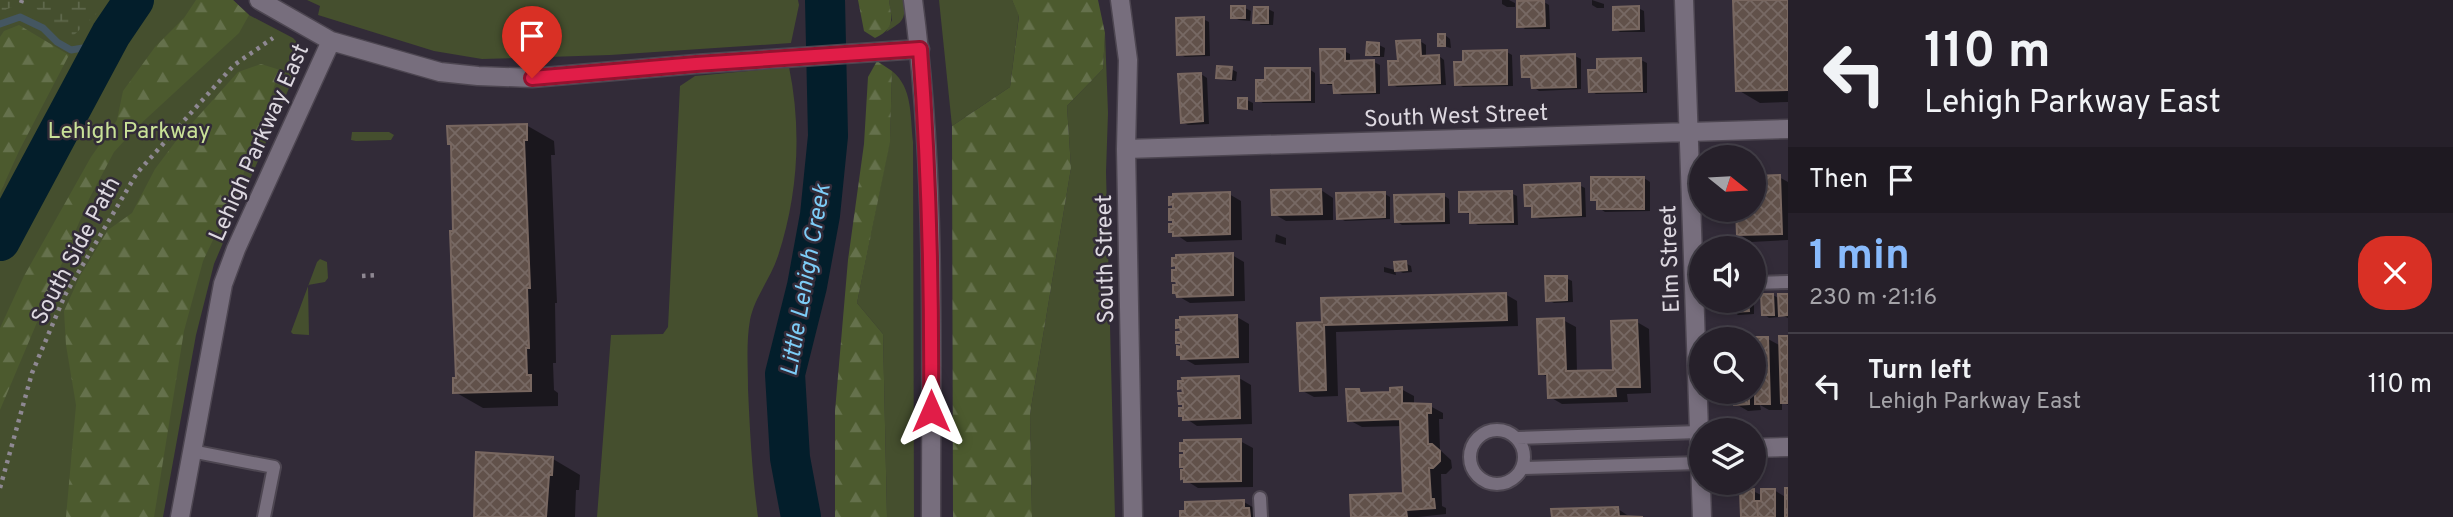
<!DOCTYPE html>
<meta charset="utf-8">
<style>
:root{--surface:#26202a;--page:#322d36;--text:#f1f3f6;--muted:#a4a3a8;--line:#423e47;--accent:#88bafc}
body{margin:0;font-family:Overpass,sans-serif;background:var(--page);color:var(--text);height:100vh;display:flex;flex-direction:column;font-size:26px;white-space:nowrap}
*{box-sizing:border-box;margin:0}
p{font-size:23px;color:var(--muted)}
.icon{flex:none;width:38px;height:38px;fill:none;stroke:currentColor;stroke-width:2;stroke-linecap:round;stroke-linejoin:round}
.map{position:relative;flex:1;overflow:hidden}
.sheet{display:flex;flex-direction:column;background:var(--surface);width:665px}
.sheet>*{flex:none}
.banner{background:#26202a;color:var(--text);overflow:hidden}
.needle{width:46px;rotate:108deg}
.buttons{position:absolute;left:1689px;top:145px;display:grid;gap:14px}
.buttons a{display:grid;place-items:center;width:77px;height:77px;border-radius:50%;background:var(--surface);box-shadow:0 4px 10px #0003,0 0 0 2px var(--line);font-size:35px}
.pin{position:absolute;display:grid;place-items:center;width:60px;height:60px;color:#fff;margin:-72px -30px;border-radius:50% 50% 50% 0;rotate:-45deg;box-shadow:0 0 7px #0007}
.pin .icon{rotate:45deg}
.me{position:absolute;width:77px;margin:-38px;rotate:0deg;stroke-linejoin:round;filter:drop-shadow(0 0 5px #0008)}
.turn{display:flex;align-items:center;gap:24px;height:147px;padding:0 21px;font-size:32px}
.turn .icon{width:91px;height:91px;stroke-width:2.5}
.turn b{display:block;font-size:49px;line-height:60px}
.then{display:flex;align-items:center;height:66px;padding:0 21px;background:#0003;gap:14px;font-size:26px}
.round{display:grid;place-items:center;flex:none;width:74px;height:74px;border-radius:28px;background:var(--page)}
.head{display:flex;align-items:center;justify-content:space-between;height:119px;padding:0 21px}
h1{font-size:42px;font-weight:700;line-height:52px;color:var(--accent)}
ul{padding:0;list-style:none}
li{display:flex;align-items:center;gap:21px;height:105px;padding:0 21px;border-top:2px solid var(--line)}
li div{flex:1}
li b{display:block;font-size:26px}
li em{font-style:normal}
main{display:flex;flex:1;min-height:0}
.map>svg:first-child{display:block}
.green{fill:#454f2e}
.forest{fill:url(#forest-firs)}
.wetland{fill:url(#wetland-marsh)}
.shadow{fill:#0007}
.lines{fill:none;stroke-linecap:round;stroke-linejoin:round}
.stream{stroke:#445661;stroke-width:7}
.river{stroke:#031e2b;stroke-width:40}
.building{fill:url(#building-cross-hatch);stroke:#786760;stroke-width:2}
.service-casing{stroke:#4d4651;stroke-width:16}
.minor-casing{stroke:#4d4651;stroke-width:21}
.secondary-casing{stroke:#4d4651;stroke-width:21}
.path{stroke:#8e8892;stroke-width:4.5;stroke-dasharray:3.5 5;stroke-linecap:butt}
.service{stroke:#776e7d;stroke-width:12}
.minor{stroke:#776e7d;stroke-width:18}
.secondary{stroke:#776e7d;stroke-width:18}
.route-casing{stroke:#92132f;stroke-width:18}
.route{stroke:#e11d48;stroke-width:12}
.labels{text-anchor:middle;stroke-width:5;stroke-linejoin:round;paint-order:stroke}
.street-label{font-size:23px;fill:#ddd8e0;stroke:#322b38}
.park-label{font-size:23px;fill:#c9e198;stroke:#322b38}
.water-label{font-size:24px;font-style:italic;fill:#7dccf7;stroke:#322b38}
</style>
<main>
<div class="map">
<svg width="1788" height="517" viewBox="0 0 1788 517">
<defs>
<pattern id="forest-firs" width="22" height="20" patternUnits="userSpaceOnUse" patternTransform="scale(1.75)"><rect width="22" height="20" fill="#4c5a2e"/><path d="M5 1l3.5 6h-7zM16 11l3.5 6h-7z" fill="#65714c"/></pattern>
<pattern id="wetland-marsh" width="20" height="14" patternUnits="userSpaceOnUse" patternTransform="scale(1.75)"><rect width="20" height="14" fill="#454f2e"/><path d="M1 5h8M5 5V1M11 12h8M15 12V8" fill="none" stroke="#5f684c"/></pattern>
<pattern id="building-cross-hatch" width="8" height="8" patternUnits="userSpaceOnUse" patternTransform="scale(1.75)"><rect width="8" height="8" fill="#61514a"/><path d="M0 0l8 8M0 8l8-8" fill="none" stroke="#776964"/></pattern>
</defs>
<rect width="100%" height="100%" fill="#322b38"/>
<path class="green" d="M0 0H233L249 15 293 38C300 45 301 50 301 60L214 264 196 335 163 517H0Z
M307 0H798L799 5 791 43 610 55 482 59 434 51 318 15 320 6Z
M889 0H903C907 20 902 22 886 32L892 20Z
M939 0H1012L1019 15 1010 87 952 126Z
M1105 33 1108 113 1106 172 1115 517H1032L1030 414 1071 168 1067 106 1103 69Z
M789 67C802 130 798 195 778 256 771 278 754 298 750 320 746 342 748 367 748 389 750 432 752 474 758 517H597L611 335 663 334 668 327 680 86 695 76Z
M892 71C913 88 910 116 913 142L914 517H887L883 334 857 303 890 139Z
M352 132H389L394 135 391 140 356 141 351 140Z
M320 259 327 262 328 278 325 282 308 285 309 335 293 334 291 332 317 262Z"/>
<path class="forest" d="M196 0H233L249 15 239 33 135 129 114 152 89 199 0 410V328L24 276 91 157 117 120 123 91 155 47 184 18Z
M858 0H889C892 20 895 28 875 38L864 31Z
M1012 0H1098L1105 33 1103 69 1067 106 1071 168 1030 414 1032 517H953L952 126 1010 87 1019 16Z
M19 25 69 55 19 151 0 193V37L4 31Z
M877 61 892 71 890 142 857 303 883 334 887 517H835V411L848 260 864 144 868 77Z
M261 64 280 70 241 181 203 261 184 331 154 517H66L76 405 66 345 64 311 80 276 108 230 132 213 155 169 176 141 238 72Z"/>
<path class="wetland" d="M0 0H107C97 16 81 27 68 41 53 30 43 10 27 2L7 9 0 14Z"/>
<path class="shadow" d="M1502 0H1509L1515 3V7H1507L1502 4Z
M1592 0 1604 4V8H1597L1592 5Z
M1735 0H1788V102L1760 103 1738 90Z
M1544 2 1549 5 1550 29H1525L1519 25Z
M1245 8 1251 11 1250 21 1239 20 1233 17Z
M1638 8 1644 11 1645 32H1620L1615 29Z
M1268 9 1274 12 1273 25H1261L1255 22Z
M1203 19 1209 22 1210 56 1185 57 1179 54Z
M1445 35 1450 39 1451 48 1440 45Z
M1420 41 1426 45V57L1439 56 1444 60 1446 85 1397 87 1391 84 1399 62Z
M1379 45 1385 48 1384 57H1374L1368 54Z
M1344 51 1350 54V63L1374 62 1380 65V94L1342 95 1336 92 1335 85H1328L1323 82Z
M1507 52 1512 55 1513 86 1463 87 1457 84Z
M1575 56 1581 59V89L1539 91 1533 87V79L1523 76Z
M1641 60 1647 63V93L1596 94 1591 91Z
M1231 69 1237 72 1236 81 1224 80 1218 77Z
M1309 69 1315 73V103H1263L1258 100 1267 81Z
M1201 74 1207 78 1209 124 1188 125 1182 122Z
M1247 100 1253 103V111L1240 107Z
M526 125 554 141 555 155H551L557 303H555L556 363H553L554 390 558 393V406L483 408 455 392 458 379 455 232Z
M1754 177H1779L1788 182V240L1751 242 1739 234 1738 210H1754Z
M1644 178 1650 182V211L1605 212 1599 208V203L1593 199Z
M1579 185 1585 188 1586 217 1540 219 1534 216 1532 208 1526 205Z
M1321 190 1333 198V220L1286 221 1274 214Z
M1511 193 1517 196 1518 225H1478L1472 222V215L1461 211Z
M1229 194 1241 201 1242 240 1187 242 1171 231 1175 225V222L1171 219 1175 210V206L1171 204Z
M1385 194 1390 197V219L1345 221 1339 218Z
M1443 195 1449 199 1450 224 1402 225 1396 221Z
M1276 234 1286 238V245L1275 242Z
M1232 255 1244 262 1245 301 1190 303 1178 296V282L1174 280 1178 267 1173 265 1178 259Z
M1405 263 1411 266 1412 272 1403 273 1397 270Z
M1384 267 1395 270 1396 275 1384 272Z
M1566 278 1572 281 1573 302 1554 303 1548 300Z
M1505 294 1517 301 1518 326 1336 332 1338 396 1314 397 1301 390 1323 324Z
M1773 295 1780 299V296H1788V318L1779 314V317L1769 318 1764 314Z
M1754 299V314L1738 315 1733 311 1732 301Z
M1237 317 1249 324V363L1195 365 1183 358 1182 344 1178 342 1182 329 1178 326Z
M1563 320 1576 327 1577 373 1614 371 1637 322 1649 329 1651 393 1627 394 1628 402 1562 404 1550 397 1549 378 1540 373Z
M1781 338H1788V405L1782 402V410H1769L1760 405 1761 410 1748 411 1736 404 1735 392H1754V340H1743L1768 339 1781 346Z
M1239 378 1251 385 1252 424 1197 426 1181 415 1185 409V406L1181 403 1184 394V390L1180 388Z
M1401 389 1414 396V405L1430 406 1443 413V419H1439L1440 450 1451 460 1452 468 1446 474H1441L1442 506 1446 508V514L1418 517H1353L1405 495 1402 426 1362 427 1349 420 1359 390 1366 395 1392 394Z
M1240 441 1253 448V487L1198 488 1182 478 1186 472V453L1181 450Z
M553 459 580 475 579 490H576L575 517H475Z
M1774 490 1787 498 1788 490V517H1742L1753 491 1763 496Z
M1244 502 1256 509 1261 517H1182Z
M1618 509 1630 517H1553Z"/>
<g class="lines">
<path class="stream" d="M0 24 20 17 43 28 57 42 71 50 89 47 111 34"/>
<path class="river" d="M0 241 111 34 134 0
M801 517 790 458 785 374 807 286 820 215 828 136 825 0"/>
</g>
<path class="building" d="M1544 0 1545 26 1517 27V1Z
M1733 0H1788V90L1736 91Z
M1231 6H1245V18H1231Z
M1639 6V29L1613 30V7Z
M1254 7H1268V23H1253Z
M1204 17V54L1177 55 1176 18Z
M1438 34H1445V46H1438Z
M1420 40 1421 56 1439 55 1440 83 1389 85 1388 61H1398L1396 41Z
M1367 42 1379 43V55H1366Z
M1320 49H1345V61L1374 60 1375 92 1334 93 1333 83H1321Z
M1507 50V84L1455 85 1454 62H1463V51Z
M1575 54 1576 87 1532 88 1531 77H1522L1521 56Z
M1641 58 1642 91 1589 92 1588 70H1597V59Z
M1217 66 1232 67 1231 79 1216 78Z
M1265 68H1310V100L1256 101V80H1265Z
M1201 73 1203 121 1181 123 1178 74Z
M1238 98H1247V109L1238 108Z
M527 124V140H524L530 288H527L529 348H526L527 375H531V391L453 393V378H456L450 231H453L451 144H448L447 126Z
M1780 175 1782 234 1737 235 1736 210H1754V176Z
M1591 177H1644V209H1597V200H1591Z
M1580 183 1581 215 1532 217V206H1525L1524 185Z
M1321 189 1322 214 1272 215 1271 190Z
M1512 191 1513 222 1470 223V212H1459V192Z
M1230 192V234L1173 236V232H1169V224H1173V220H1169V209H1173V204L1169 205V197H1173V194Z
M1385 192V217L1337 219 1336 193Z
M1444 194V221L1395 222 1394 195Z
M1233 253V295L1177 297 1176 293H1173V285H1177L1176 281H1172V270H1176V265L1172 266V258H1176V255Z
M1406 261 1407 270 1395 271 1394 262Z
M1545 276H1567V300L1546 301Z
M1506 293 1507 320 1324 325 1326 390 1300 391 1297 323 1322 322 1321 298Z
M1761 294H1773L1774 315H1762Z
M1778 294H1788V315L1779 316Z
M1730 301H1748L1749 311 1731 312Z
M1237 315 1238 357 1181 359V355H1177V346L1181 347V343H1176V332H1181L1180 327 1176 328V320H1180V317Z
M1564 318 1566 371 1613 370 1611 321 1637 320 1640 387H1615L1616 396 1548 398 1547 374H1539L1537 319Z
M1779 336H1788V403H1781Z
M1750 337H1768L1770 404H1755V394H1751L1754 392V340H1750Z
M1239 376 1240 418 1183 420V416H1179V408H1183V404H1179L1178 393H1183L1182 388 1178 389V381H1183L1182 378Z
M1402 387V403L1431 404V413H1427L1428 444H1432L1440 451V461L1433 468H1429L1431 499H1434L1435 508 1406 510 1407 517H1351L1350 495 1403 493 1400 419 1348 421 1346 389H1359L1360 393 1390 392V388Z
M1734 392H1751L1749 394V404L1734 405Z
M1241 439V481L1184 482V478L1181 479V470H1184V467H1180V455H1184V451H1180V443H1184V440Z
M476 452 553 457 552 475H549L546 517H474Z
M1785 488H1788V517H1785Z
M1754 489V501H1757L1758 517H1741L1740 490Z
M1761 489H1775V517H1758L1757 501H1761Z
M1244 500V508H1249L1250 517H1180V511H1185V502Z
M1618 507 1619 516 1643 517H1552L1551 509Z"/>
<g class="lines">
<g class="service-casing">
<path id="service" d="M1754 283 1788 282
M1470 457a27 27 0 1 1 54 0a27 27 0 1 1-54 0Z
M1517 438 1699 432
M191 451 274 467 264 517
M1523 468 1700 463
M1260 498 1261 517"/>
</g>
<g class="minor-casing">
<path id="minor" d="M259 0 331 41 440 72 478 76 532 78 696 64 920 49
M1120 0 1128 60 1126 149 1133 517
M1684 0 1702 517
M1126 149 1788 129
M1754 448 1788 447
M180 517 223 284 236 249 331 41"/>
</g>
<g class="secondary-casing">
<path id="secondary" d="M913 0C936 171 931 345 931 517"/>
</g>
<path class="path" d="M21 3 22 0
M362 276 379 275
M0 488 32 373 65 295 137 173 234 65 273 38"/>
<use href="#service" class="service"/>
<use href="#minor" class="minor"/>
<use href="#secondary" class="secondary"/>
</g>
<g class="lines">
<g class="route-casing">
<path id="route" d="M532 78 696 64 920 49C929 169 932 290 931 411"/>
</g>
<use href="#route" class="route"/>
</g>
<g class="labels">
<g class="street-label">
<text transform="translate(1456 115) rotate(-2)" y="8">South West Street</text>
<text transform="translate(258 142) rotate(-66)" y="8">Lehigh Parkway East</text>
<text transform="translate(75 250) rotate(-62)" y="8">South Side Path</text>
<text transform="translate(1104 259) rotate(-91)" y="8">South Street</text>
<text transform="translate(1669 259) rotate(-92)" y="8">Elm Street</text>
</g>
<g class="park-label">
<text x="129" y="138">Lehigh Parkway</text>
</g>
<g class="water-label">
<text transform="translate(805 280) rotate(-80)" y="8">Little Lehigh Creek</text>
</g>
</g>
</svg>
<div class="buttons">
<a><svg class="needle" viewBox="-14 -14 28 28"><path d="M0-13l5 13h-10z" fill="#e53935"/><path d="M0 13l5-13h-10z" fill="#a4a3a8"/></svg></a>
<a><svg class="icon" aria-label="sound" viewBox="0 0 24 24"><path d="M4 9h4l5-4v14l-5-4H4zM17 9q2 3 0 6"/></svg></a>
<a><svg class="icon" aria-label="search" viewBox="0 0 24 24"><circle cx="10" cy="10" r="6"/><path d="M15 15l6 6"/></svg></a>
<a><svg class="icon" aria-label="layers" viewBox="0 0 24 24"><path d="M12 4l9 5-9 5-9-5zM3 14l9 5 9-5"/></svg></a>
</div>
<div class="pin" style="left:532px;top:78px;background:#d93025"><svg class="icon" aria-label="arrive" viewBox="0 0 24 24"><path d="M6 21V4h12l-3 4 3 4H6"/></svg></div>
<svg class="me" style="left:931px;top:411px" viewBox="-20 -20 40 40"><path d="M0-17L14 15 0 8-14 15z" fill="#e11d48" stroke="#fff" stroke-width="4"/></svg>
</div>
<section class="sheet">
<div class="banner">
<div class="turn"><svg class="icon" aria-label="left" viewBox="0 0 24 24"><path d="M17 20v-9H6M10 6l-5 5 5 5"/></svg><div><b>110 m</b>Lehigh Parkway East</div></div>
<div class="then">Then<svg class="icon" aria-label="arrive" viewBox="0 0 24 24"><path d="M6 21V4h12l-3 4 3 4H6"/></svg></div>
</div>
<div class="head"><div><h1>1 min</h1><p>230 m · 21:16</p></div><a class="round" style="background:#d93025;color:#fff"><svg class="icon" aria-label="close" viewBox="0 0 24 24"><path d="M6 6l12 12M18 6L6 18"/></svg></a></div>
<ul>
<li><svg class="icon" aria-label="left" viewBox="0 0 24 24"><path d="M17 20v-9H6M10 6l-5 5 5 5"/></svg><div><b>Turn left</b><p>Lehigh Parkway East</p></div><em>110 m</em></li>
</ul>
</section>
</main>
